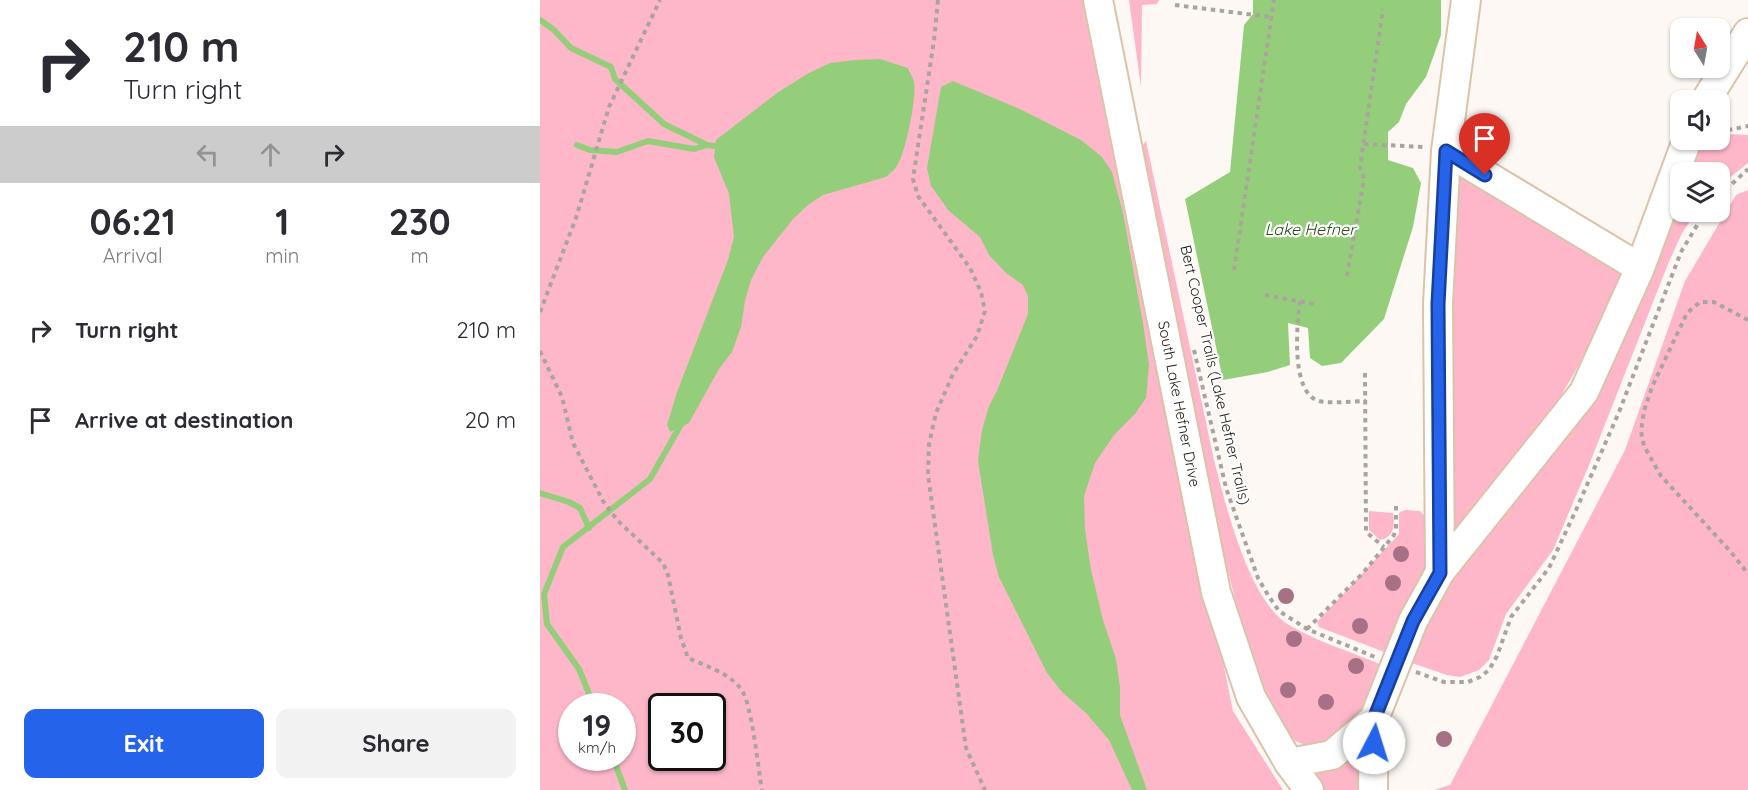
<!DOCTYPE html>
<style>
:root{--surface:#fff;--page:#f2f2f3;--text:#2b2b33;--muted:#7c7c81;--accent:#2563eb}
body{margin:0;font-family:Quicksand,sans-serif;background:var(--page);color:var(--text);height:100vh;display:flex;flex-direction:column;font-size:22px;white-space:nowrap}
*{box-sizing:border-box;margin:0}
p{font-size:20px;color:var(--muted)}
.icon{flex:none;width:33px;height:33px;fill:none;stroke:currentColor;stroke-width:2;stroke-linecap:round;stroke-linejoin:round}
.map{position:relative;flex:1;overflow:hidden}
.details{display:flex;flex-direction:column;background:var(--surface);width:540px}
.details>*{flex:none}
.guide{background:#fff;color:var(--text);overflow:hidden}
.needle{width:39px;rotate:349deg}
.controls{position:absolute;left:1130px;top:18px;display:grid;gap:12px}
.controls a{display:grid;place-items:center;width:60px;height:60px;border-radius:12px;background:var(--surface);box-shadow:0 2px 4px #0004;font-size:30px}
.speed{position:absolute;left:18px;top:693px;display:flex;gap:12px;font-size:30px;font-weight:700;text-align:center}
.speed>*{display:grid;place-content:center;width:78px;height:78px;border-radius:50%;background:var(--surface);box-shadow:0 2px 4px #0004;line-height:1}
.speed small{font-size:15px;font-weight:400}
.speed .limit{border:3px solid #111;border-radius:9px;background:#fff;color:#111}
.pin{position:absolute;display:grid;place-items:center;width:51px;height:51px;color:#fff;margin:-62px -26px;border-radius:50% 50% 50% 0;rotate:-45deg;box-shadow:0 0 6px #0007}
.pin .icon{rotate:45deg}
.me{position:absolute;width:66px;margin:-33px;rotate:5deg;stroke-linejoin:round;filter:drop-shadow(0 0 4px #0008)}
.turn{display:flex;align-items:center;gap:21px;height:126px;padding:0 24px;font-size:27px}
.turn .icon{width:78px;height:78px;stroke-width:2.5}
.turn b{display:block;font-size:42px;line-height:51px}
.lanes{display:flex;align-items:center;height:57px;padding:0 24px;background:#0003;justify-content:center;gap:30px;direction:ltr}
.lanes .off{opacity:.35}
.eta{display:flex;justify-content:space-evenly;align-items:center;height:102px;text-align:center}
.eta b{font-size:36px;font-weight:700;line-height:42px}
.button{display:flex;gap:12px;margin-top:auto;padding:12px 24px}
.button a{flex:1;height:69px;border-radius:12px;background:var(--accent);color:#fff;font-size:24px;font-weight:700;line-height:69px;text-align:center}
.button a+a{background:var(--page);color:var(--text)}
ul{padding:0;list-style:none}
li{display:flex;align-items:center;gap:18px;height:90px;padding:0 24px}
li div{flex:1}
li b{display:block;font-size:22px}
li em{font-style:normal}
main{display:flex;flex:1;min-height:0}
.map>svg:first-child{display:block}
.green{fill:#fdb7c9;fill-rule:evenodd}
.water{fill:#95ce7b}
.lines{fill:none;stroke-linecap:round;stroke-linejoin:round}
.stream{stroke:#95ce7b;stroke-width:6}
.minor-casing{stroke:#dbc3aa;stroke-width:32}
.path{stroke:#aaa49d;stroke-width:4;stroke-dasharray:4.5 4.5;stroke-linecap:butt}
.minor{stroke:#fff;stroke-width:28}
.tree{fill:#a67085}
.route-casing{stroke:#184099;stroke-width:15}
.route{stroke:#2563eb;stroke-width:10}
.labels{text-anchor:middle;stroke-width:4.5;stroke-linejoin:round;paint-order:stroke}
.street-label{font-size:15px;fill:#221a10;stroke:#fff}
.water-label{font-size:16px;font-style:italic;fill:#274b13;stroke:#fff}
</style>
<main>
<section class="details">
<div class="guide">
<div class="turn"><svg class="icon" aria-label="right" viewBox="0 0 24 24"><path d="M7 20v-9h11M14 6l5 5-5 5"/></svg><div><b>210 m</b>Turn right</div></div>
<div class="lanes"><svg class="icon off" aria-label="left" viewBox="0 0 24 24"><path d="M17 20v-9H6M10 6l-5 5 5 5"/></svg><svg class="icon off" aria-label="ahead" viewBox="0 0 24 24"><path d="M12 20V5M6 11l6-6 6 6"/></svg><svg class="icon" aria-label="right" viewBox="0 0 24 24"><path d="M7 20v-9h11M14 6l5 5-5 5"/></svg></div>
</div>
<div class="eta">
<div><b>06:21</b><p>Arrival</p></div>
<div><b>1</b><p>min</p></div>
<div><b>230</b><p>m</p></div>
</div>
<ul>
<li><svg class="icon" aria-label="right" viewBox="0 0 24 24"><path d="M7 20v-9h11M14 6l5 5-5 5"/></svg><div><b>Turn right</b></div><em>210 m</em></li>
<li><svg class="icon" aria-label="arrive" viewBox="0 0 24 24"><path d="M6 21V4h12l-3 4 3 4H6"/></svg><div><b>Arrive at destination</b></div><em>20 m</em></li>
</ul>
<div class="button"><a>Exit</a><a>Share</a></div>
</section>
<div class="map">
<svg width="1208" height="790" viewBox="0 0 1208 790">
<rect width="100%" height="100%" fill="#fdf8f3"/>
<path class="green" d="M0 0H545L575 132 693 711 743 790H0ZM32 706H82V758H32ZM122 706H172V758H122Z
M589 0H619L617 4 602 5 601 87Z
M1188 134 1208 135V163L1179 186V172H1140V212H1156L1142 233 1128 264 1049 465 1013 550 966 614 949 660 939 670 920 677 907 675 866 661C882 625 900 590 924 557 963 503 1008 454 1044 397 1092 322 1117 236 1146 153L1160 140H1179V135Z
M606 141 674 460C686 505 708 600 749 625 777 642 812 652 842 665 827 695 806 761 760 743 749 739 741 728 736 718 724 696 718 673 710 650 694 599 682 548 671 496 646 381 624 265 600 149Z
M920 175 1079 270 1082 279C1058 330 1033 381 1000 427 974 463 945 497 918 532L910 529 913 182 914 178Z
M1208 190V790H894L910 785 1085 450 1145 281 1196 195Z
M866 510 880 511 887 518V565L885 575 847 653 779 627 777 622 859 534V514L860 512Z
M829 511 853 513C855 526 854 537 840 540L829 530Z
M818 751H820L819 790H781L772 773Z"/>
<path class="water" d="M713 0H901V35L886 77 866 104 859 122 848 132V160L873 168 881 183 873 227 844 319 801 363 782 366 770 358 768 328 748 323 750 365 728 372 683 380 645 199 690 172 704 25 713 14Z
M340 59 368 68C369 72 373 77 374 82 377 96 366 149 359 162 356 169 352 172 346 177L283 195 268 205 253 219 223 257 211 280 205 301 201 327 192 352 179 369 149 423 130 432 127 425 137 392 188 260 194 237 189 194 174 157 176 140 237 93 267 74 290 63 316 60Z
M413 81 482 110 541 140 562 157 572 172 583 213 603 323 609 365 606 398 595 414 574 435 555 463 544 496 545 529 551 570 563 620 576 659 580 687V715L607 790H592L569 740 546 713 522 692 507 673 459 577 453 555 438 461 442 430 449 406 457 391 488 314V296L483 285 465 272 449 255 440 237 409 211 391 186 387 168 401 87Z"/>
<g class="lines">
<path class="stream" d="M0 20 13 29 31 48 71 67 75 79 124 124 167 145
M37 145 50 150 77 152 108 141 154 149 167 145 174 146
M0 493 29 502 40 508 49 528
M54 706 39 669 7 624 4 594 23 547 110 479 143 421
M73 758 85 790"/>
<g class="minor-casing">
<path id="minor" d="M558 0 676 592 711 697 749 763 769 790
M1166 100 1208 33
M906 151 1100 268
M900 572 898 304 906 151 926 0
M749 763 792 755 834 719
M833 790 834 719 873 621 900 572 1044 392 1100 268 1147 140"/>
</g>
<path class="path" d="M398 0 394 40 373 179 378 196 430 268 441 292 445 311 437 336 413 374 396 413 389 444 388 475 426 748 445 790
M635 5 731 17
M1179 132 1208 126
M824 144 883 147
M1179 196 1208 169
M694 270 734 0
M807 276 824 179 820 167 843 9
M725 295 774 304
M760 301C757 323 750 393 779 401 791 404 813 401 826 401
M0 312 36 218 69 107 120 0
M1208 320 1174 302H1160L1147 313 1112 387 1104 411 1101 431 1104 446 1121 476 1191 552 1208 574
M654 350 686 488 718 578 728 595 739 611 767 629 835 657
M0 351 22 397 33 443 63 501 78 521 123 563 128 575 141 638 148 658C166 666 189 673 201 689 212 703 218 769 222 790
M825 373 826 532 844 547
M767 629 823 573 854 535 856 529V502
M876 672 904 682H928L940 677 949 670 957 656 971 617 1009 568 1036 510 1079 412 1141 252 1165 212"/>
<use href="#minor" class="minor"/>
</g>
<g class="tree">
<circle cx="861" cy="554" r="8"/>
<circle cx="853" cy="583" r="8"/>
<circle cx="746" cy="596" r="8"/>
<circle cx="820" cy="626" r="8"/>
<circle cx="754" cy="639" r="8"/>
<circle cx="816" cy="666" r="8"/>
<circle cx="748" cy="690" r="8"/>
<circle cx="786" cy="702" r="8"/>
<circle cx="904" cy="739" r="8"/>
</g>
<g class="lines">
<g class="route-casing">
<path id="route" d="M834 743V719L873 621 900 573 898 304 906 151 945 175"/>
</g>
<use href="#route" class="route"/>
</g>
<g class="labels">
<g class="street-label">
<text transform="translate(675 375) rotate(77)" y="5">Bert Cooper Trails (Lake Hefner Trails)</text>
<text transform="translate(639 404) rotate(79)" y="5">South Lake Hefner Drive</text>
</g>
<g class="water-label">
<text x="770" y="235">Lake Hefner</text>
</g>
</g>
</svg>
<div class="controls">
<a><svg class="needle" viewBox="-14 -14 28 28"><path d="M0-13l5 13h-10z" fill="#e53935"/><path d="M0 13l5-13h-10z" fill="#7c7c81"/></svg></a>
<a><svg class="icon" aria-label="sound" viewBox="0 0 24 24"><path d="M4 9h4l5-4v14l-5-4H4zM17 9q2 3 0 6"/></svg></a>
<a><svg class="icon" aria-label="layers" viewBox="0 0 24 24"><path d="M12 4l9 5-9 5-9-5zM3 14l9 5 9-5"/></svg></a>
</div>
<div class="speed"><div>19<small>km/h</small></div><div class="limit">30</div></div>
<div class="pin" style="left:945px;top:175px;background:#d93025"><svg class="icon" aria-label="arrive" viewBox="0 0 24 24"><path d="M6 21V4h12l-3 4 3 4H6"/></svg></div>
<svg class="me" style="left:834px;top:743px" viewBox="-20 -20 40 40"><circle r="19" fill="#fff"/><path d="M0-13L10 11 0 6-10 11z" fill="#2563eb"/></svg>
</div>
</main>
